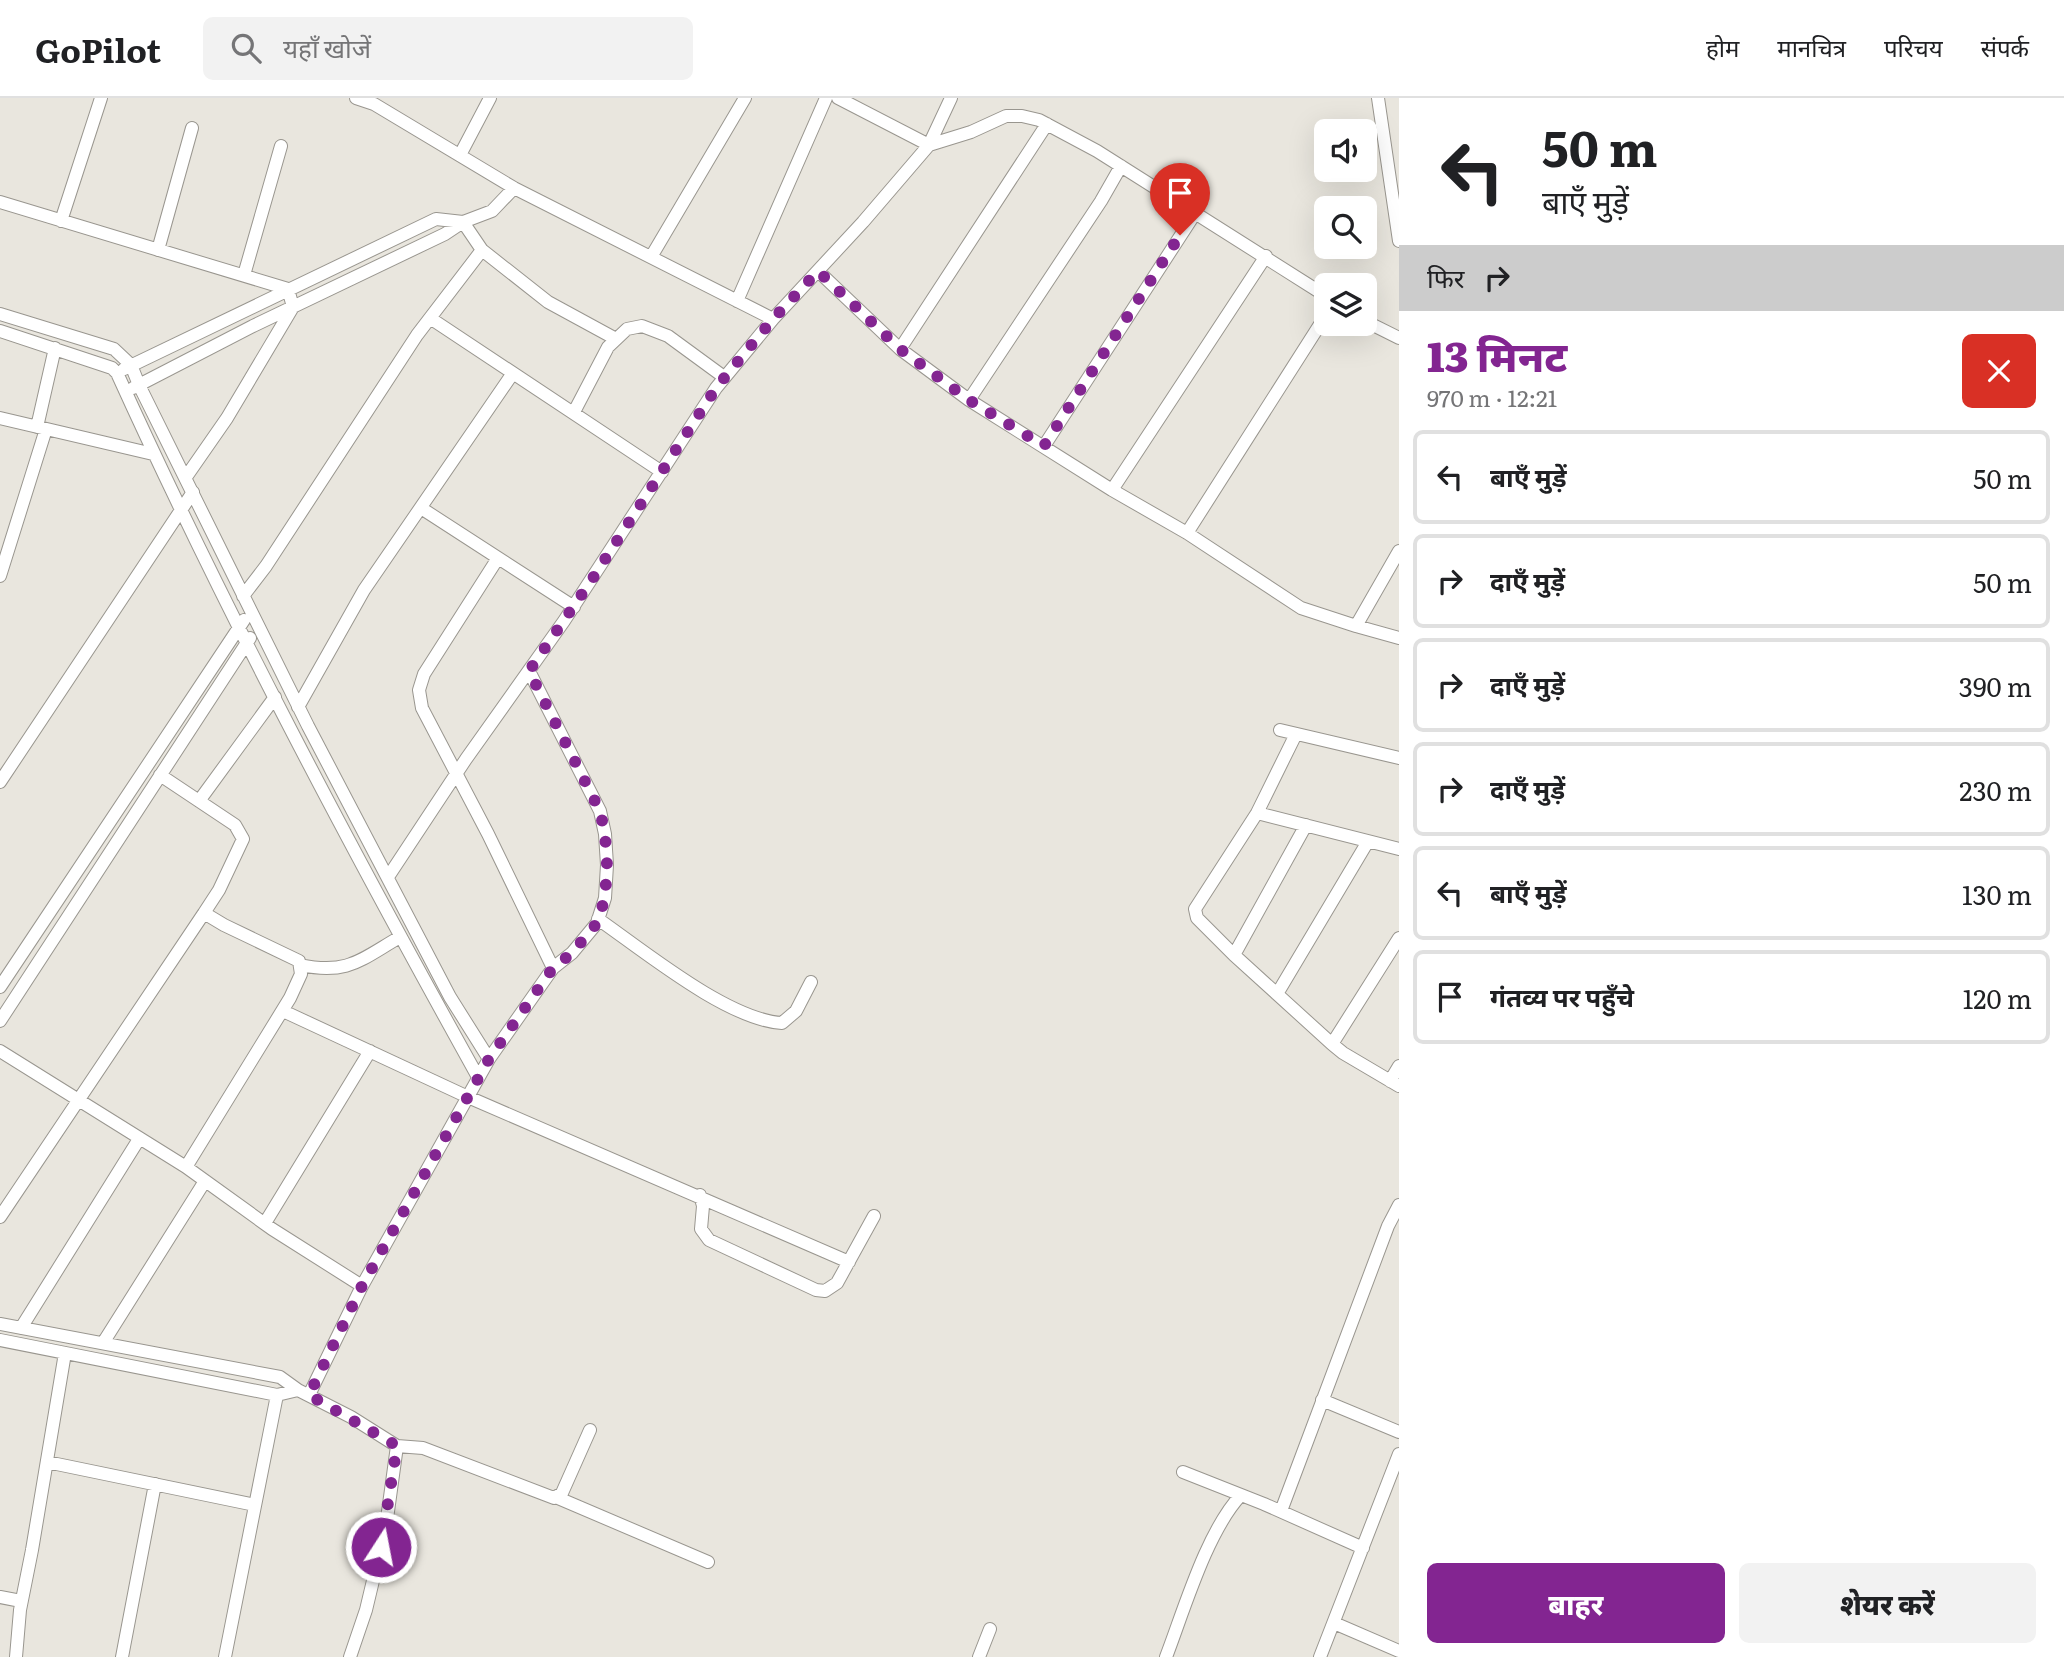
<!DOCTYPE html>
<html lang="hi">
<meta charset="utf-8">
<style>
:root{--surface:#fff;--page:#f2f2f2;--text:#202124;--muted:#757577;--line:#e0e0e0;--accent:#832591}
body{margin:0;font-family:Literata,"Noto Sans Devanagari",serif;background:var(--page);color:var(--text);height:100vh;display:flex;flex-direction:column;font-size:26px;white-space:nowrap}
*{box-sizing:border-box;margin:0}
p{font-size:23px;color:var(--muted)}
.icon{flex:none;width:38px;height:38px;fill:none;stroke:currentColor;stroke-width:2;stroke-linecap:round;stroke-linejoin:round}
.map{position:relative;flex:1;overflow:hidden}
.side{display:flex;flex-direction:column;background:var(--surface);width:665px}
.side>*{flex:none}
.hud{background:#fff;color:var(--text);overflow:hidden}
.tools{position:absolute;left:1314px;top:21px;display:grid;gap:14px}
.tools a{display:grid;place-items:center;width:63px;height:63px;border-radius:10px;background:var(--surface);box-shadow:0 7px 28px #0002;font-size:35px}
.pin{position:absolute;display:grid;place-items:center;width:60px;height:60px;color:#fff;margin:-72px -30px;border-radius:50% 50% 50% 0;rotate:-45deg;box-shadow:0 0 7px #0007}
.pin .icon{rotate:45deg}
.me{position:absolute;width:77px;margin:-38px;rotate:11deg;stroke-linejoin:round;filter:drop-shadow(0 0 5px #0008)}
.turn{display:flex;align-items:center;gap:24px;height:147px;padding:0 28px;font-size:32px}
.turn .icon{width:91px;height:91px;stroke-width:2.5}
.turn b{display:block;font-size:49px;line-height:60px}
.then{display:flex;align-items:center;height:66px;padding:0 28px;background:#0003;gap:14px;font-size:26px}
.round{display:grid;place-items:center;flex:none;width:74px;height:74px;border-radius:10px;background:var(--page)}
.overview{display:flex;align-items:center;justify-content:space-between;height:119px;padding:0 28px}
h1{font-size:42px;font-weight:800;line-height:52px;color:var(--accent)}
.button{display:flex;gap:14px;margin-top:auto;padding:14px 28px}
.button a{flex:1;height:80px;border-radius:10px;background:var(--accent);color:#fff;font-size:28px;font-weight:800;line-height:80px;text-align:center}
.button a+a{background:var(--page);color:var(--text)}
ul{padding:0;list-style:none}
li{display:flex;align-items:center;gap:21px;height:94px;margin:0 14px 10px;padding:0 14px;border:4px solid var(--line);border-radius:10px}
li div{flex:1}
li b{display:block;font-size:26px}
li em{font-style:normal}
header{display:flex;align-items:center;gap:42px;box-sizing:border-box;height:98px;padding:0 35px;background:var(--surface);border-bottom:2px solid var(--line)}
header strong{font-size:33px}
nav{display:flex;gap:38px;margin-inline-start:auto;font-size:24px}
.search{width:490px;height:63px;background:var(--page);display:flex;align-items:center;gap:18px;box-sizing:border-box;padding:0 24px;border-radius:10px;color:var(--muted);font-size:26px}
main{display:flex;flex:1;min-height:0}
.map>svg:first-child{display:block}
.lines{fill:none;stroke-linecap:round;stroke-linejoin:round}
.street-casing{stroke:#99968f;stroke-width:14}
.street{stroke:#fff;stroke-width:12}
.route{stroke:#832591;stroke-width:12;stroke-dasharray:0 21.6}
</style>
<header>
<strong>GoPilot</strong>
<div class="search"><svg class="icon" aria-label="search" viewBox="0 0 24 24"><circle cx="10" cy="10" r="6"/><path d="M15 15l6 6"/></svg>यहाँ खोजें</div>
<nav><a>होम</a><a>मानचित्र</a><a>परिचय</a><a>संपर्क</a></nav>
</header>
<main>
<div class="map">
<svg width="1399" height="1559" viewBox="0 0 1399 1559">
<rect width="100%" height="100%" fill="#e9e6de"/>
<g class="lines">
<g class="street-casing">
<path id="street" d="M356 0 374 6 514 90 773 221
M838 0 929 47 951 0
M1378 0 1399 143
M460 57 490 0
M0 104 288 191 293 209 227 320 186 379
M61 123 101 0
M158 152 192 30
M482 152 548 204 616 241
M651 159 745 0
M818 173 900 251 969 302 1112 392 1187 435 1301 510 1356 528
M244 177 281 48
M737 203 826 0
M0 216 114 251 131 267 139 287 308 628 450 899 489 961
M430 220 662 374
M1365 223 1399 240
M0 233 112 270 117 275C226 515 350 749 478 979
M900 251 1047 26
M124 271 436 121 463 124 482 152 417 237 266 468 243 498
M133 290 253 228 445 136 463 124 492 113 514 90
M969 302 1101 103 1121 68
M574 314 608 249 627 231 642 228 668 238 724 279
M0 320 153 356
M37 329 55 250
M1044 348 1196 114
M1112 392 1266 158
M421 410 574 509
M1187 435 1326 217
M1399 453 1356 528 1399 540
M498 460 424 576 419 592 422 610 488 736 553 870
M0 478 46 331
M298 609 364 492 513 275
M1280 632 1399 660
M1296 636 1257 715 1195 811 1197 820 1234 857 1332 946
M160 677 235 727 243 741 219 792 204 815 224 827 299 863 301 876 290 900 186 1069
M0 684 193 394
M199 703 275 599
M1257 715 1399 751
M388 779 466 661 564 523 716 290 773 221 863 124 929 47 971 34 1006 18H1022L1039 22 1097 53 1326 198
M598 821C644 853 728 922 782 925L796 913 811 884
M1399 840 1332 946 1343 955 1399 988
M1234 857 1306 727
M300 867C348 877 360 862 400 839
M0 889 244 522
M1277 896 1367 745
M283 913 468 999 849 1164
M0 923 250 540
M0 953 186 1069 272 1131 362 1188
M1390 983 1399 968
M700 1097 703 1108 701 1131 709 1142 816 1192 825 1193 837 1185 874 1118
M0 1119 204 815
M265 1125 370 953
M0 1226 280 1279 298 1292 351 1319 397 1348 423 1350 554 1400 562 1395 590 1332
M21 1230 139 1041
M0 1242 277 1297 298 1292
M103 1245 205 1083
M309 1297 362 1188 489 961 553 870 572 855 597 825 605 800 607 767 605 736 600 713 529 573
M1322 1302 1399 1334
M47 1364 255 1407
M1183 1374 1264 1406 1363 1450
M558 1400 708 1464
M1281 1413 1388 1128 1399 1107
M0 1499 21 1503
M1334 1525 1399 1553
M16 1559 20 1512 32 1452 65 1255
M122 1559 155 1386
M225 1559 277 1297
M350 1559 366 1512 386 1428 397 1348
M979 1559 990 1531
M1166 1559C1184 1512 1207 1433 1241 1397
M1320 1559 1399 1356"/>
</g>
<use href="#street" class="street"/>
</g>
<g class="lines">
<path class="route" d="M381 1449 397 1348 309 1297 362 1188 489 961 553 870 572 855 597 825 605 800 607 767 605 736 600 713 529 573 589 486 716 290 773 221 818 173 900 251 969 302 1044 348 1180 137"/>
</g>
</svg>
<div class="tools">
<a><svg class="icon" aria-label="sound" viewBox="0 0 24 24"><path d="M4 9h4l5-4v14l-5-4H4zM17 9q2 3 0 6"/></svg></a>
<a><svg class="icon" aria-label="search" viewBox="0 0 24 24"><circle cx="10" cy="10" r="6"/><path d="M15 15l6 6"/></svg></a>
<a><svg class="icon" aria-label="layers" viewBox="0 0 24 24"><path d="M12 4l9 5-9 5-9-5zM3 14l9 5 9-5"/></svg></a>
</div>
<div class="pin" style="left:1180px;top:137px;background:#d93025"><svg class="icon" aria-label="arrive" viewBox="0 0 24 24"><path d="M6 21V4h12l-3 4 3 4H6"/></svg></div>
<svg class="me" style="left:381px;top:1449px" viewBox="-20 -20 40 40"><circle r="17" fill="#832591" stroke="#fff" stroke-width="3"/><path d="M0-11L8 9 0 5-8 9z" fill="#fff"/></svg>
</div>
<section class="side">
<div class="hud">
<div class="turn"><svg class="icon" aria-label="left" viewBox="0 0 24 24"><path d="M17 20v-9H6M10 6l-5 5 5 5"/></svg><div><b>50 m</b>बाएँ मुड़ें</div></div>
<div class="then">फिर<svg class="icon" aria-label="right" viewBox="0 0 24 24"><path d="M7 20v-9h11M14 6l5 5-5 5"/></svg></div>
</div>
<div class="overview"><div><h1>13 मिनट</h1><p>970 m · 12:21</p></div><a class="round" style="background:#d93025;color:#fff"><svg class="icon" aria-label="close" viewBox="0 0 24 24"><path d="M6 6l12 12M18 6L6 18"/></svg></a></div>
<ul>
<li><svg class="icon" aria-label="left" viewBox="0 0 24 24"><path d="M17 20v-9H6M10 6l-5 5 5 5"/></svg><div><b>बाएँ मुड़ें</b></div><em>50 m</em></li>
<li><svg class="icon" aria-label="right" viewBox="0 0 24 24"><path d="M7 20v-9h11M14 6l5 5-5 5"/></svg><div><b>दाएँ मुड़ें</b></div><em>50 m</em></li>
<li><svg class="icon" aria-label="right" viewBox="0 0 24 24"><path d="M7 20v-9h11M14 6l5 5-5 5"/></svg><div><b>दाएँ मुड़ें</b></div><em>390 m</em></li>
<li><svg class="icon" aria-label="right" viewBox="0 0 24 24"><path d="M7 20v-9h11M14 6l5 5-5 5"/></svg><div><b>दाएँ मुड़ें</b></div><em>230 m</em></li>
<li><svg class="icon" aria-label="left" viewBox="0 0 24 24"><path d="M17 20v-9H6M10 6l-5 5 5 5"/></svg><div><b>बाएँ मुड़ें</b></div><em>130 m</em></li>
<li><svg class="icon" aria-label="arrive" viewBox="0 0 24 24"><path d="M6 21V4h12l-3 4 3 4H6"/></svg><div><b>गंतव्य पर पहुँचे</b></div><em>120 m</em></li>
</ul>
<div class="button"><a>बाहर</a><a>शेयर करें</a></div>
</section>
</main>
